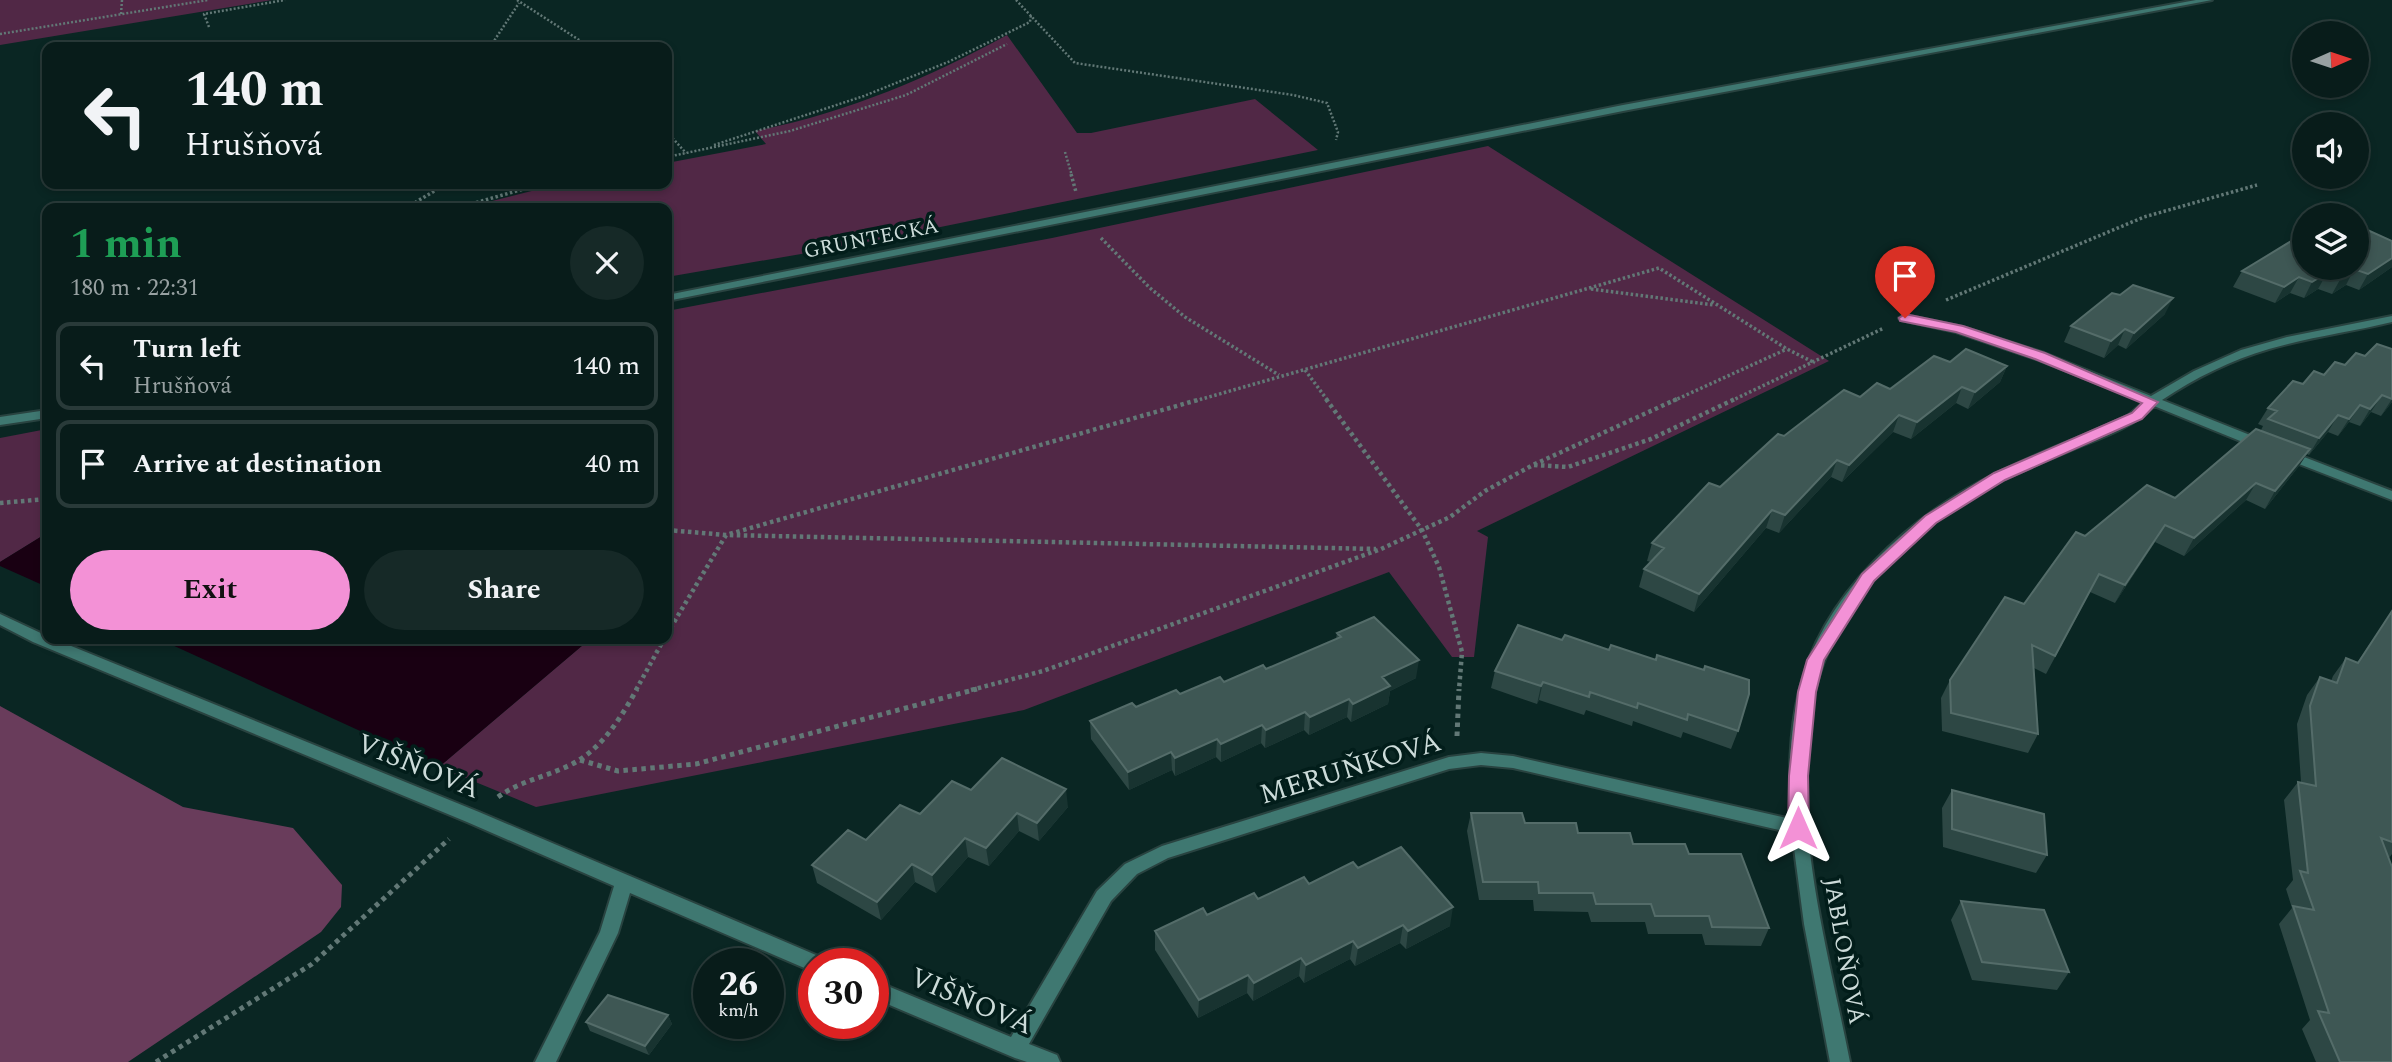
<!DOCTYPE html>
<meta charset="utf-8">
<style>
:root{--surface:#081c1a;--page:#162927;--text:#f1f3f6;--muted:#98a1a2;--line:#293a39;--accent:#f391d6}
body{margin:0;font-family:Spectral,serif;background:var(--page);color:var(--text);height:100vh;display:flex;flex-direction:column;font-size:26px;white-space:nowrap}
*{box-sizing:border-box;margin:0}
p{font-size:23px;color:var(--muted)}
.icon{flex:none;width:38px;height:38px;fill:none;stroke:currentColor;stroke-width:2;stroke-linecap:round;stroke-linejoin:round}
.map{position:relative;flex:1;overflow:hidden}
.side{position:absolute;left:42px;top:203px;width:630px;height:441px;display:flex;flex-direction:column;background:var(--surface);border-radius:14px;box-shadow:0 4px 10px #0003,0 0 0 2px var(--line)}
.side>*{flex:none}
.hud{position:absolute;left:42px;top:42px;width:630px;height:147px;border-radius:14px;box-shadow:0 4px 10px #0003,0 0 0 2px var(--line);background:#081c1a;color:var(--text);overflow:hidden}
.needle{width:46px;rotate:87deg}
.tools{position:absolute;left:2292px;top:21px;display:grid;gap:14px}
.tools a{display:grid;place-items:center;width:77px;height:77px;border-radius:50%;background:var(--surface);box-shadow:0 4px 10px #0003,0 0 0 2px var(--line);font-size:35px}
.speed{position:absolute;left:693px;top:948px;display:flex;gap:14px;font-size:35px;font-weight:700;text-align:center}
.speed>*{display:grid;place-content:center;width:91px;height:91px;border-radius:50%;background:var(--surface);box-shadow:0 4px 10px #0003,0 0 0 2px var(--line);line-height:1}
.speed small{font-size:18px;font-weight:400}
.speed .limit{border:10px solid #d22;background:#fff;color:#111}
.pin{position:absolute;display:grid;place-items:center;width:60px;height:60px;color:#fff;margin:-72px -30px;border-radius:50% 50% 50% 0;rotate:-45deg;box-shadow:0 0 7px #0007}
.pin .icon{rotate:45deg}
.me{position:absolute;width:77px;margin:-38px;rotate:0deg;stroke-linejoin:round;filter:drop-shadow(0 0 5px #0008)}
.turn{display:flex;align-items:center;gap:24px;height:147px;padding:0 28px;font-size:32px}
.turn .icon{width:91px;height:91px;stroke-width:2.5}
.turn b{display:block;font-size:49px;line-height:60px}
.round{display:grid;place-items:center;flex:none;width:74px;height:74px;border-radius:37px;background:var(--page)}
.overview{display:flex;align-items:center;justify-content:space-between;height:119px;padding:0 28px}
h1{font-size:42px;font-weight:700;line-height:52px;color:#1e9e55}
.primary-button{display:flex;gap:14px;margin-top:auto;padding:14px 28px}
.primary-button a{flex:1;height:80px;border-radius:42px;background:var(--accent);color:#111;font-size:28px;font-weight:700;line-height:80px;text-align:center}
.primary-button a+a{background:var(--page);color:var(--text)}
ul{padding:0;list-style:none}
li{display:flex;align-items:center;gap:21px;height:88px;margin:0 14px 10px;padding:0 14px;border:4px solid var(--line);border-radius:14px}
li div{flex:1}
li b{display:block;font-size:26px}
li em{font-style:normal}
.map>svg:first-child{display:block}
.green{fill:#512846}
.forest{fill:#693c5b}
.water{fill:#190012}
.lines{fill:none;stroke-linecap:round;stroke-linejoin:round}
.minor-casing{stroke:#294340;stroke-width:4}
.tertiary-casing{stroke:#294340;stroke-width:4}
.path-far3{stroke:#627876;stroke-width:2.5;stroke-dasharray:2 2;stroke-linecap:butt}
.path-far2{stroke:#627876;stroke-width:3.5;stroke-dasharray:2.5 2.5;stroke-linecap:butt}
.path-far1{stroke:#627876;stroke-width:4.5;stroke-dasharray:3.5 3.5;stroke-linecap:butt}
.path{stroke:#627876;stroke-width:5;stroke-dasharray:4.5 4.5;stroke-linecap:butt}
.minor{fill:#3f7871;fill-rule:evenodd}
.tertiary{fill:#3f7871;fill-rule:evenodd}
.wall{fill:#2d4744}
.shaded-wall{fill:#183330}
.building{fill:#3e5754;stroke:#546c69;stroke-width:2}
.route{fill:#f391d6;stroke:#9e5e8b;stroke-width:2}
.labels{text-anchor:middle;stroke-width:7;stroke-linejoin:round;paint-order:stroke}
.far-street-label{font-size:21px;fill:#ccdbd9;stroke:#021d1a}
.street-label{font-size:24px;fill:#ccdbd9;stroke:#021d1a}
.near-street-label{font-size:28px;fill:#ccdbd9;stroke:#021d1a}
</style>
<div class="map">
<svg width="2392" height="1062" viewBox="0 0 2392 1062">
<rect width="100%" height="100%" fill="#0a2623"/>
<path class="green" d="M0 0H272L0 45Z
M1007 35 1077 133H1091L1255 99 1318 150 842 247 667 277V208H485L484 203 559 184H667V163L766 144 755 131C843 114 929 78 1007 35Z
M1488 146 1829 361 1477 531 1488 537 1474 657H1452L1389 572 1024 710 536 807 439 767 590 639H667V311L1052 238Z
M47 429V533L0 562V438Z"/>
<path class="forest" d="M0 706 183 807 293 828 342 885 341 907 321 932 128 1062H0Z"/>
<path class="water" d="M47 533V587L0 566V562Z
M159 639H590L439 767Z"/>
<g class="lines">
<g class="minor-casing">
<path id="minor" d="M1905 315 1963 327 2044 353 2151 396 2194 371 2241 350 2287 337 2392 316V322C2351 332 2310 337 2269 349 2231 360 2195 378 2162 400L2265 441 2266 444 2265 447H2255L2154 406C2133 427 2103 437 2076 448 2042 463 2007 476 1975 495 1904 538 1834 608 1815 691 1787 810 1827 945 1850 1062H1830L1804 924 1792 833 1513 768 1481 765 1449 769 1168 858 1137 874 1111 901 1029 1044 1057 1055 1060 1062H1027L1015 1058 873 998V980L1011 1037 1097 891 1125 864 1162 846 1449 757 1481 753 1513 756 1791 819C1789 777 1789 734 1799 692 1821 594 1910 516 1997 473 2040 452 2085 436 2129 415L2144 402 2036 359 1956 332 1901 320 1899 318Z
M2286 450 2392 491V500L2281 457 2279 454 2281 451Z
M0 614 47 636V639H54L479 812 823 958 826 964H814V972L809 970 630 893 618 933 556 1062H535L600 932 614 886 467 822 33 642 0 625Z"/>
</g>
<g class="tertiary-casing">
<path id="tertiary" d="M2196 0H2212L1623 111 667 301V295L1623 105Z
M47 410V418L0 425V417Z"/>
</g>
<path class="path-far3" d="M517 0 590 47
M1016 0 1075 63 1293 95 1327 103 1338 132 1336 140
M121 14 122 0
M209 27 204 14 285 0
M0 34 208 0
M490 47 519 3
M667 132 686 153
M714 145 864 96 948 62 1030 22 1031 14
M1065 152 1072 176
M667 157 790 131 906 95 1007 44"/>
<path class="path-far2" d="M1071 174 1076 192
M414 208 416 202 446 184
M457 208 541 184
M1101 238 1150 288 1185 317 1279 375
M1591 289 1714 305
M1946 300 2144 217 2257 185
M1305 370 1328 401
M1195 401 1659 268 1787 349 1815 363
M1673 401 1787 349
M1731 401 1884 328"/>
<path class="path-far1" d="M1326 399 1422 530 1439 567 1462 652 1459 690
M1534 465 1568 467 1651 439 1735 399
M0 503 47 499
M667 530 726 535 1376 549
M667 634 726 535 1201 399
M636 690 664 639
M971 690 1043 671 1381 549 1450 517 1485 491 1533 465 1677 399"/>
<path class="path" d="M1457 736 1459 689
M580 760 618 771 696 764 977 689
M498 797C520 781 545 777 568 766 601 751 620 719 637 689
M156 1062 312 964 449 839"/>
<use href="#minor" class="minor"/>
<use href="#tertiary" class="tertiary"/>
</g>
<path class="wall" d="M2392 241V267L2359 290 2346 285 2332 294 2318 289 2304 298 2290 293 2275 303 2233 287 2242 271Z
M2165 314 2126 349 2118 345 2104 358 2064 342 2071 326Z
M2392 349V402L2381 416 2371 412 2360 426 2349 422 2338 436 2328 432 2309 455 2307 454 2299 466 2265 509 2246 500 2184 556 2155 542 2115 603 2090 592 2046 674 2034 668 2038 734 2028 753 1942 731 1941 698 1950 680 2024 604 2085 536 2175 498 2261 430 2263 426 2258 424 2268 408 2303 384 2365 356Z
M1950 362 2007 366 2000 382 1968 409 1956 403 1911 439 1893 432 1842 482 1831 477 1779 533 1766 528 1694 612 1639 587 1644 569 1651 562 1647 561 1652 543 1720 487 1784 436 1860 397 1890 389Z
M2392 611V854L2389 858 2392 1062H2316L2302 1029 2310 1020 2279 924 2292 908 2286 889 2293 880 2284 800 2298 782H2301L2297 724 2307 695 2320 677 2331 681 2333 676 2346 658 2357 663Z
M1518 625 1738 731 1731 749 1683 732 1681 738 1633 721 1632 726 1586 710 1584 715 1539 700 1537 704 1491 688 1495 671Z
M1337 633 1416 678 1390 691 1388 704 1351 722 1347 717 1309 735 1304 730 1265 748 1261 743 1221 762 1216 757 1175 776 1172 770 1129 790 1091 739 1090 721 1266 669 1336 639Z
M1952 790 2047 855 2036 873 1943 847 1942 808Z
M1068 807 1039 841 1019 831 989 866 968 857 936 893 915 882 881 920 817 883 812 865 920 814Z
M1471 813 1689 854 1769 928 1761 946 1705 945 1702 934H1648L1645 922H1591L1588 912 1534 911 1533 900H1479L1467 831Z
M1358 868 1450 926 1406 949 1400 943 1355 966 1350 959 1304 983 1299 976 1253 1001 1247 993 1198 1018 1155 950V931Z
M1961 901 2069 972 2057 990 1972 980 1951 920Z
M668 1015 672 1024 649 1055 590 1031 586 1022Z"/>
<path class="shaded-wall" d="M2392 258V267L2359 290 2368 274Z
M2354 269 2346 285 2332 294 2341 278Z
M2327 273 2318 289 2304 298 2312 282Z
M2299 277 2290 293 2275 303 2284 287Z
M2173 298 2165 314 2126 349 2134 333Z
M2125 329 2118 345 2104 358 2111 341Z
M2007 366 2000 382 1968 409 1975 392Z
M1962 387 1956 403 1911 439 1917 422Z
M2382 395 2371 412 2360 426 2370 409Z
M2392 399V402L2381 416Z
M2360 405 2349 422 2338 436 2349 419Z
M1899 415 1893 432 1842 482 1849 465Z
M2338 415 2328 432 2309 455 2319 438Z
M2310 449 2299 466 2265 509 2275 491Z
M1837 460 1831 477 1779 533 1785 515Z
M2256 483 2246 500 2184 556 2194 538Z
M1772 510 1766 528 1694 612 1699 594Z
M2165 525 2155 542 2115 603 2125 585Z
M1419 660 1416 678 1390 691 1388 704 1351 722 1353 704 1382 677Z
M1543 682 1539 700 1537 704 1541 686Z
M1349 699 1347 717 1309 735 1310 717Z
M1305 712 1304 730 1265 748 1266 730Z
M1262 725 1261 743 1221 762V744Z
M1217 739 1216 757 1175 776V758Z
M1171 752 1172 770 1129 790 1128 772Z
M1066 789 1068 807 1039 841 1037 823Z
M1017 813 1019 831 989 866 986 848Z
M965 838 968 857 936 893 932 875Z
M912 864 915 882 881 920 877 902Z
M1453 907 1450 926 1406 949 1408 931Z
M1403 925 1400 943 1355 966 1358 948Z
M1353 941 1350 959 1304 983 1306 965Z
M1301 958 1299 976 1253 1001 1254 983Z
M1248 975 1247 993 1198 1018 1199 1000Z
M668 1015 672 1024 649 1055 645 1046Z"/>
<path class="building" d="M2357 227H2361L2392 241V258L2368 274 2354 269 2341 278 2327 273 2312 282 2299 277 2284 287 2242 271 2293 240 2305 238V268H2357Z
M2133 285 2173 298 2134 333 2125 329 2111 341 2071 326 2112 293 2120 295Z
M2377 344 2392 349V399L2382 395 2370 409 2360 405 2349 419 2338 415 2319 438 2268 419 2277 411 2268 408 2293 381 2303 384 2314 371 2324 375 2335 362 2345 365 2356 353 2365 356Z
M1966 349 2007 366 1975 392 1962 387 1917 422 1899 415 1849 465 1837 460 1785 515 1772 510 1699 594 1644 569 1664 548 1652 543 1709 483 1720 487 1778 434 1784 436 1844 390 1860 397 1877 383 1890 389 1934 356 1950 362Z
M2256 429 2310 449 2275 491 2256 483 2194 538 2165 525 2125 585 2099 574 2055 656 2032 645 2038 734 1951 713 1950 680 2005 597 2024 604 2076 532 2085 536 2147 485 2175 498Z
M2392 611V842L2381 838 2392 867V1062H2340L2318 1011 2329 1013 2293 906 2314 910 2300 871 2308 873 2298 782 2316 786 2310 706 2320 677 2337 683 2346 658 2358 663Z
M1374 617 1419 660 1382 677 1390 686 1353 704 1349 699 1310 717 1305 712 1266 730 1262 725 1221 744 1217 739 1175 758 1171 752 1128 772 1090 721 1132 703 1136 707 1176 690 1180 694 1220 677 1224 682 1263 665 1266 669 1341 637 1337 633Z
M1518 625 1562 640 1565 635 1609 650 1611 645 1656 660 1657 655 1704 670 1705 666 1749 680V694L1738 731 1688 714 1687 720 1638 703 1637 708 1590 692 1589 697 1543 682 1541 686 1495 671Z
M1002 758 1066 789 1037 823 1017 813 986 848 965 838 932 875 912 864 877 902 812 865 848 830 866 840 900 805 920 814 952 781 971 790Z
M1952 790 2044 814 2047 855 1952 829Z
M1471 813H1522L1525 823H1576L1578 833H1630L1633 844H1685L1689 854H1741L1769 928 1712 927 1709 916H1655L1651 904H1596L1593 893H1539L1538 882H1483Z
M1401 847 1453 907 1408 931 1403 925 1358 948 1353 941 1306 965 1301 958 1254 983 1248 975 1199 1000 1155 931 1203 908 1207 915 1254 893 1258 899 1304 877 1309 884 1353 862 1358 868Z
M1961 901 2044 910 2069 972 1982 962Z
M608 995 668 1015 645 1046 586 1022Z"/>
<path class="route" d="M1905 314 1963 326 2045 353 2158 402 2142 419 2005 480 1936 523 1874 581 1824 660 1816 692 1808 776 1809 828 1806 834H1791L1788 828 1789 776 1798 692 1807 660 1862 574 1925 516 1994 473 2132 413 2142 403 2035 359 1956 332 1900 321 1899 318Z"/>
<g class="labels">
<g class="far-street-label">
<text transform="translate(871 238) rotate(-11)" y="7">GRUNTECKÁ</text>
</g>
<g class="street-label">
<text transform="translate(1845 951) rotate(80)" y="8">JABLOŇOVÁ</text>
</g>
<g class="near-street-label">
<text transform="translate(419 765) rotate(22)" y="10">VIŠŇOVÁ</text>
<text transform="translate(1350 767) rotate(-17)" y="10">MERUŇKOVÁ</text>
<text transform="translate(972 1000) rotate(23)" y="10">VIŠŇOVÁ</text>
</g>
</g>
</svg>
<div class="tools">
<a><svg class="needle" viewBox="-14 -14 28 28"><path d="M0-13l5 13h-10z" fill="#e53935"/><path d="M0 13l5-13h-10z" fill="#98a1a2"/></svg></a>
<a><svg class="icon" aria-label="sound" viewBox="0 0 24 24"><path d="M4 9h4l5-4v14l-5-4H4zM17 9q2 3 0 6"/></svg></a>
<a><svg class="icon" aria-label="layers" viewBox="0 0 24 24"><path d="M12 4l9 5-9 5-9-5zM3 14l9 5 9-5"/></svg></a>
</div>
<div class="speed"><div>26<small>km/h</small></div><div class="limit">30</div></div>
<div class="pin" style="left:1905px;top:318px;background:#d93025"><svg class="icon" aria-label="arrive" viewBox="0 0 24 24"><path d="M6 21V4h12l-3 4 3 4H6"/></svg></div>
<svg class="me" style="left:1798px;top:828px" viewBox="-20 -20 40 40"><path d="M0-17L14 15 0 8-14 15z" fill="#f391d6" stroke="#fff" stroke-width="4"/></svg>
<div class="hud">
<div class="turn"><svg class="icon" aria-label="left" viewBox="0 0 24 24"><path d="M17 20v-9H6M10 6l-5 5 5 5"/></svg><div><b>140 m</b>Hrušňová</div></div>
</div>
<section class="side">
<div class="overview"><div><h1>1 min</h1><p>180 m · 22:31</p></div><a class="round"><svg class="icon" aria-label="close" viewBox="0 0 24 24"><path d="M6 6l12 12M18 6L6 18"/></svg></a></div>
<ul>
<li><svg class="icon" aria-label="left" viewBox="0 0 24 24"><path d="M17 20v-9H6M10 6l-5 5 5 5"/></svg><div><b>Turn left</b><p>Hrušňová</p></div><em>140 m</em></li>
<li><svg class="icon" aria-label="arrive" viewBox="0 0 24 24"><path d="M6 21V4h12l-3 4 3 4H6"/></svg><div><b>Arrive at destination</b></div><em>40 m</em></li>
</ul>
<div class="primary-button"><a>Exit</a><a>Share</a></div>
</section>
</div>
